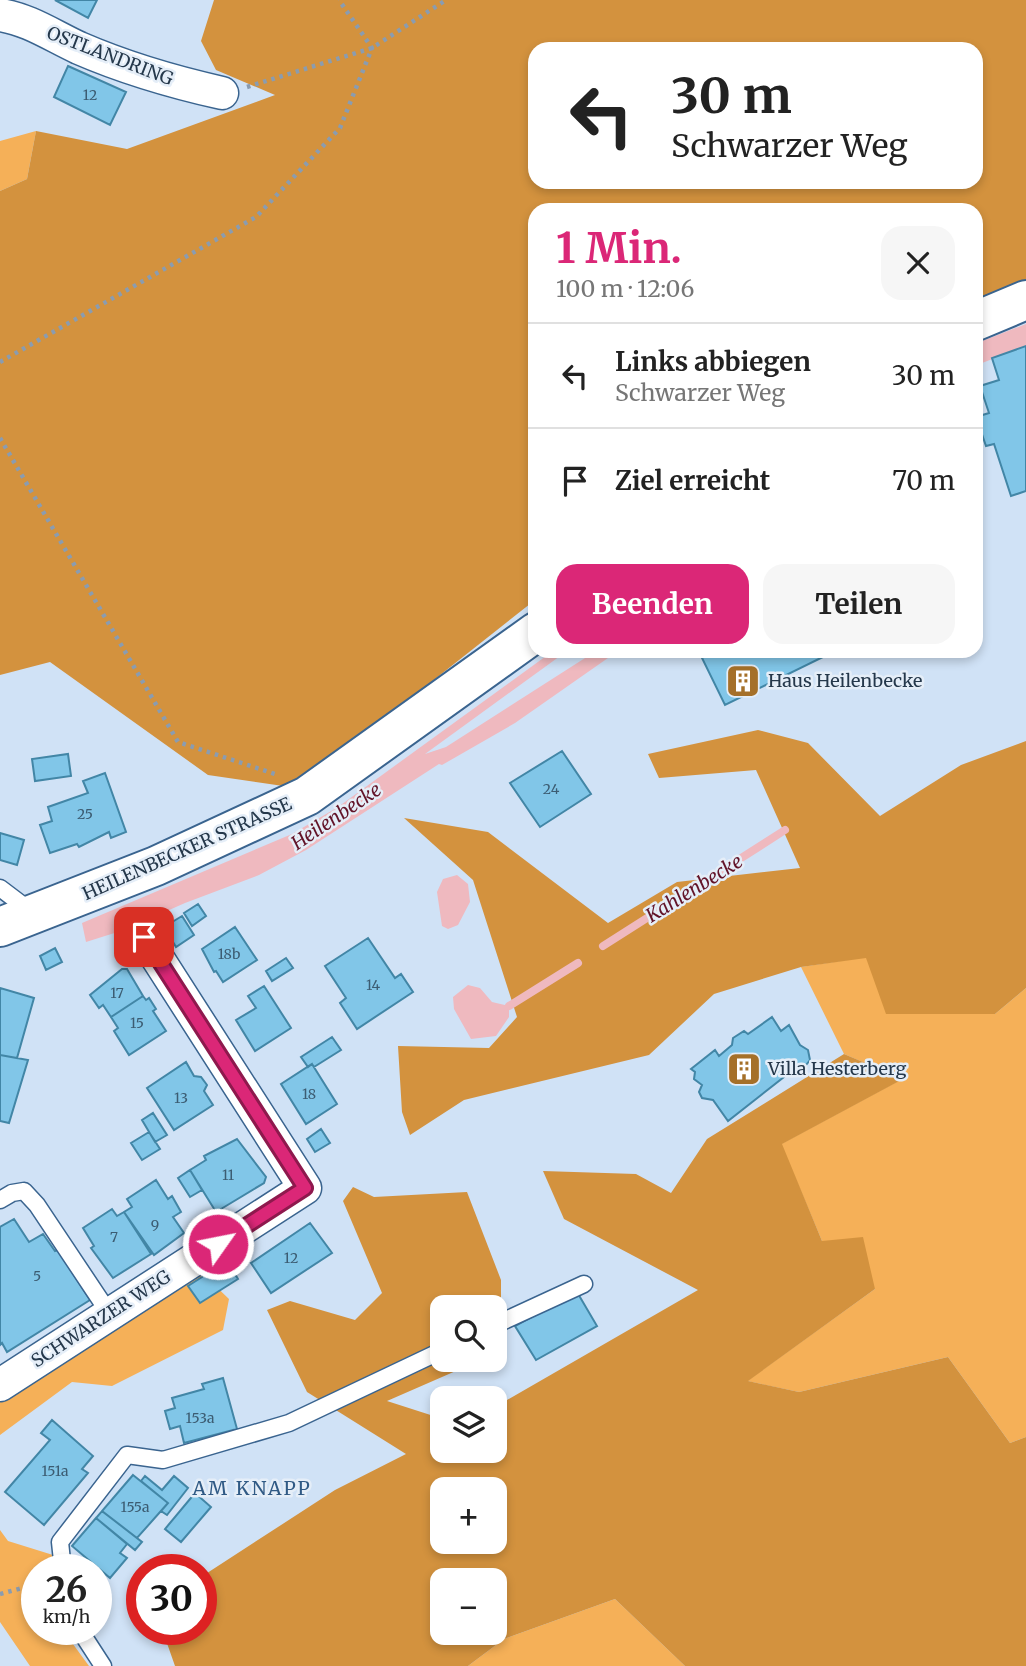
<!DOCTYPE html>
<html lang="de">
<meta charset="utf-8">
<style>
:root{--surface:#fff;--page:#f6f6f6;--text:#222;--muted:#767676;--line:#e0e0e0;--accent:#db2777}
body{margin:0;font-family:Merriweather,serif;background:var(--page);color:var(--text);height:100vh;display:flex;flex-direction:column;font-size:26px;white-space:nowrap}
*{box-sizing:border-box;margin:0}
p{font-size:23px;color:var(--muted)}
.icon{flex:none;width:38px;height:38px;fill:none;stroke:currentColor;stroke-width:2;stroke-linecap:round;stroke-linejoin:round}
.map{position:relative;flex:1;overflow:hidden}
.panel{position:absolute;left:528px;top:203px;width:455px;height:455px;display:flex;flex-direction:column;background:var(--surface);border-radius:21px;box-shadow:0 4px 10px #0003}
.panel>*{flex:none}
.banner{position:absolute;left:528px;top:42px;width:455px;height:147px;border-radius:21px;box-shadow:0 4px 10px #0003;background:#fff;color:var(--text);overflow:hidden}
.buttons{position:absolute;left:430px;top:1295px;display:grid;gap:14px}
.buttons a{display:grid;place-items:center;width:77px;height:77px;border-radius:14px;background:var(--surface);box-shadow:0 4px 10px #0003;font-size:35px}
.speed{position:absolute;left:21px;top:1554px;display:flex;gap:14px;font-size:35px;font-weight:700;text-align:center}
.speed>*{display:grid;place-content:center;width:91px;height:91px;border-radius:50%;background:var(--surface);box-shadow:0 4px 10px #0003;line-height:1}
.speed small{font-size:18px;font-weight:400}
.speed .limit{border:10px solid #d22;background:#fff;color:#111}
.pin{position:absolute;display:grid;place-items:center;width:60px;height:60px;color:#fff;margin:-30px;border-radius:14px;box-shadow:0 4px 10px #0006}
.me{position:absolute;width:77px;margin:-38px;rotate:57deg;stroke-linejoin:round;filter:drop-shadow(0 0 5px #0008)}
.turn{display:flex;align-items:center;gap:24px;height:147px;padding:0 28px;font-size:32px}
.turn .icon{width:91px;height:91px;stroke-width:2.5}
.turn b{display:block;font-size:49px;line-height:60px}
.round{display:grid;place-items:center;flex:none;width:74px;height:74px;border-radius:21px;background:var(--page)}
.overview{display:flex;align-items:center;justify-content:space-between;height:119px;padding:0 28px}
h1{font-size:42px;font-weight:700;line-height:52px;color:var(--accent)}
.cta{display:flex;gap:14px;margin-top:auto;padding:14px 28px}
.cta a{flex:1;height:80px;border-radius:21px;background:var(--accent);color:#fff;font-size:28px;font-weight:700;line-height:80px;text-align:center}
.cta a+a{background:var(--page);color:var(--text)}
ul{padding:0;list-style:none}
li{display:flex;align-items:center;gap:21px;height:105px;padding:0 28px;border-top:2px solid var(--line)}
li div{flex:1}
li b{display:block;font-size:26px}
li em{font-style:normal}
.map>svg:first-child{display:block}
.green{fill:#f5b058}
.forest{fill:#d3923e;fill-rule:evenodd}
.water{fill:#efb9bf}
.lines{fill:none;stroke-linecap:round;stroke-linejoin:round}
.stream{stroke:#efb9bf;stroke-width:8}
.building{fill:#81c6e8;stroke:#4286a6;stroke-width:2}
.service-casing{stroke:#3a648f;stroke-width:19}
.minor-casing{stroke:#3a648f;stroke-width:35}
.secondary-casing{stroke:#3a648f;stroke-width:42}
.path{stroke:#8a9cb0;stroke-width:4.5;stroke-dasharray:3.5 5;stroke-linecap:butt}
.service{stroke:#fff;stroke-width:16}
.minor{stroke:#fff;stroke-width:32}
.secondary{stroke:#fff;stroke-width:38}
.route-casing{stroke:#8e194d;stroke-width:18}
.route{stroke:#db2777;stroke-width:12}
.labels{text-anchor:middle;stroke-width:5;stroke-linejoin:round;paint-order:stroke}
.number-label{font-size:14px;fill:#3c5c72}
.street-label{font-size:18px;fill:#25384b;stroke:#e5eef8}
.poi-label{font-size:18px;fill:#25384b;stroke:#e5eef8;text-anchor:start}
.water-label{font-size:19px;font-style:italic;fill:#621328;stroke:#e5eef8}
.neighbourhood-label{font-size:19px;letter-spacing:2px;fill:#305a85;stroke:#e5eef8}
</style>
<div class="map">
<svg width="1026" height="1666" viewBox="0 0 1026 1666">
<rect width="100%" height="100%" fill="#d0e2f6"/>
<path class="green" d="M36 131 27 179 0 191V141Z
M866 957 995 1014 1026 988V1437L1010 1443 948 1357 799 1392 747 1381 875 1289 822 1241 781 1144 902 1079 844 1054 801 967Z
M203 1274 229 1299 223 1330 112 1386 72 1382 0 1435V1401L44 1370Z
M0 1530 8 1541 53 1555 55 1570H37V1629H62L89 1666H30L0 1622Z
M615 1599 685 1666H468L504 1639Z"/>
<path class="forest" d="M214 0H1026V281L977 300 976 210H536L535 600 297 788 208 775 50 662 0 675V191L27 179 36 131 127 149 275 95 216 70 201 41ZM536 49H976V182H536Z
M758 730 808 743 880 816 961 765 1026 741V988L995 1014H886L866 958 801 967 714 994 649 1055 464 1100 410 1135 402 1112 398 1046 489 1048 517 1017 473 880 404 818 488 832 608 923 677 882 800 868 756 770 659 778 648 754Z
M844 1054 903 1079 782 1144 822 1241 863 1237 875 1289 748 1381 799 1392 948 1357 1010 1443 1026 1437V1666H685L615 1599 504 1639 468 1666H175L162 1629H201V1577L335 1490 406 1454 307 1392 267 1310 290 1301 355 1320 382 1293 343 1201 353 1187 374 1197 467 1192 501 1280V1351L495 1354V1307H443V1360H481L387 1401 443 1419V1451H495V1407L698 1290 564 1219 543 1171 636 1174 671 1193 707 1139ZM443 1489H495V1542H443ZM443 1580H495V1633H443Z"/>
<path class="water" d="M1026 324V346L977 365V343Z
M553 651H567L425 754 446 747 596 651H618L515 723 442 765 439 764 306 850 259 875 185 903 124 930 86 942 82 923 292 834 338 807Z
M457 875 468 884 470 902 458 925 448 929 442 926 437 892 443 879Z
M468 985 480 988 492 1002 509 1006V1017L496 1036 471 1039 454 1009 453 997Z"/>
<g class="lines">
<path class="stream" d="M603 946 785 830
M509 1006 578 963"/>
</g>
<path class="building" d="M55 0H97L88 18Z
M68 66 126 92 110 125 54 97Z
M1026 346V491L1011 496 994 444 986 446 976 417 989 413 980 386 999 380 992 358Z
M716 651H825L827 655 725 705 702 658Z
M562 751 591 794 540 827 510 783Z
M68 754 71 776 35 781 32 759Z
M105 773 126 832 111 838 109 832 79 847 77 844 50 853 40 825 52 821 48 807 88 793 83 781Z
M0 833 24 840 17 865 0 860Z
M198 904 206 916 192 926 184 913Z
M182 916 194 935 176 947 164 927Z
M235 927 257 960 223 982 216 971 214 972 202 949Z
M368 938 395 978 401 974 413 992 357 1029 340 1003 346 998 325 966Z
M55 948 62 962 46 970 40 956Z
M286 958 293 968 272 981 266 971Z
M122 969H127L143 996 111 1017 103 1005 99 1008 90 995Z
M264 986 291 1028 255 1051 236 1020 256 1008 248 996Z
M0 988 34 998 17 1058 0 1055Z
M143 996 146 1000 149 998 156 1009 153 1011 166 1031 129 1055 114 1031 118 1028 111 1017Z
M772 1017 781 1031 789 1025 800 1045 808 1050 810 1060 806 1065 793 1070 728 1121 713 1100 702 1098 699 1092 702 1085 694 1079 695 1072 691 1069 715 1050 719 1056 732 1045 733 1038 744 1031 748 1034Z
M332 1037 341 1050 314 1067 312 1064 308 1067 301 1057Z
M0 1055 28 1060 9 1123 0 1121Z
M186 1062 194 1076 201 1077 207 1085 204 1091 213 1105 174 1130 147 1088Z
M312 1064 337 1104 306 1124 281 1084Z
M153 1113 167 1135 155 1142 142 1120Z
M321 1129 330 1143 315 1152 307 1139Z
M149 1132 160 1149 142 1160 131 1143Z
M237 1139 266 1177 264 1183 216 1212 190 1170 206 1160 204 1156Z
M190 1170 202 1190 190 1197 178 1178Z
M156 1180 168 1199 172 1196 181 1212 173 1217 184 1233 154 1255 124 1212 132 1207 127 1199Z
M112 1209 117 1216 124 1212 151 1254 113 1278 91 1248 94 1246 83 1228Z
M14 1219 29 1242 43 1234 55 1251 58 1250 90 1300 7 1352 2 1343 0 1345V1227Z
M310 1223 332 1253 271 1293 251 1263Z
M227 1261 238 1279 200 1303 188 1286Z
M577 1292 597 1326 536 1360 515 1326Z
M223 1378 237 1429 184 1443 180 1426 170 1429 165 1411 175 1408 172 1398 204 1389 202 1384Z
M52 1420 93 1456 82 1469 88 1473 44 1525 5 1492 50 1440 41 1433Z
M133 1475 168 1503 137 1538 102 1511Z
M145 1476 162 1490 174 1476 188 1488 167 1515 161 1511 168 1503 141 1481Z
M195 1493 211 1507 181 1542 165 1529Z
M102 1511 142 1542 135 1550 96 1518Z
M96 1518 127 1544 120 1553 127 1558 110 1578 72 1546Z"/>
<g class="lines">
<g class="service-casing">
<path id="service" d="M0 888 33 913
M0 1200 12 1193 24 1191 37 1205 109 1313
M495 1325 584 1284
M63 1570 60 1542 127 1455 163 1460 289 1423 443 1350
M79 1629 103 1666"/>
</g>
<g class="minor-casing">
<path id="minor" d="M0 15C28 19 53 36 79 48 125 68 173 82 222 93
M0 1385 305 1188 144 937"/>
</g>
<g class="secondary-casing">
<path id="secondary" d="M976 321 1026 300
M0 927 156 866 307 796 536 632"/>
</g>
<path class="path" d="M247 87 372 48 446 0
M0 362 256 217 340 128 372 48 339 0
M0 438 178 742 275 774
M0 1594 37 1584"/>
<use href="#service" class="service"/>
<use href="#minor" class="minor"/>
<use href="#secondary" class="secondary"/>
</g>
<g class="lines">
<g class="route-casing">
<path id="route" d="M144 937 305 1188 218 1244"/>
</g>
<use href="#route" class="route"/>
</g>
<defs>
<g id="building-square" transform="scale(1.75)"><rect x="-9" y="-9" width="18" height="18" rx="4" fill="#a57029" stroke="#e5eef8"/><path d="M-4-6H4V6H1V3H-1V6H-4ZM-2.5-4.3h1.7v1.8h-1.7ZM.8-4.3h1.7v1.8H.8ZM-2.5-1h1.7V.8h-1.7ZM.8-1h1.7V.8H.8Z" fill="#fff"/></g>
</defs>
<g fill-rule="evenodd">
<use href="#building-square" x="743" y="681"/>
<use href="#building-square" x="744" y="1069"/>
</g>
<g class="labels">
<g class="number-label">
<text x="90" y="100">12</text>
<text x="551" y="794">24</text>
<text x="85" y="819">25</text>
<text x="229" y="959">18b</text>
<text x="373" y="990">14</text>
<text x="117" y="998">17</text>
<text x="137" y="1028">15</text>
<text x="309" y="1099">18</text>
<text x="181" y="1103">13</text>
<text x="228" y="1180">11</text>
<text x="155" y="1230">9</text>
<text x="114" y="1242">7</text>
<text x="291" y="1263">12</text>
<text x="37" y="1281">5</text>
<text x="200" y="1423">153a</text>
<text x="55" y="1476">151a</text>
<text x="135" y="1512">155a</text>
</g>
<g class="street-label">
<text transform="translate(110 56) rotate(21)" y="6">OSTLANDRING</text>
<text transform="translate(187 849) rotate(-24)" y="6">HEILENBECKER STRASSE</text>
<text transform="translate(101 1319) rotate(-33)" y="6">SCHWARZER WEG</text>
</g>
<g class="poi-label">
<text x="768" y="687">Haus Heilenbecke</text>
<text x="768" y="1075">Villa Hesterberg</text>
</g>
<g class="water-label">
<text transform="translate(336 816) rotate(-34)" y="7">Heilenbecke</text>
<text transform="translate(694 888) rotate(-32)" y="7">Kahlenbecke</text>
</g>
<g class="neighbourhood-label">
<text x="252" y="1495">AM KNAPP</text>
</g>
</g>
</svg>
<div class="buttons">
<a><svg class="icon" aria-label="search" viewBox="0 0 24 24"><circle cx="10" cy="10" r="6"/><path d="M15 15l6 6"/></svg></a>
<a><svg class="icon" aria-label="layers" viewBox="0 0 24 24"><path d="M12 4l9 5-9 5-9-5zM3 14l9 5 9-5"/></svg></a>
<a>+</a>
<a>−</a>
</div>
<div class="speed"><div>26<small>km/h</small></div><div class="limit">30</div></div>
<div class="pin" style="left:144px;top:937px;background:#d93025"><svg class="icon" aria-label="arrive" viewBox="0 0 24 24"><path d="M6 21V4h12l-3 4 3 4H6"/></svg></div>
<svg class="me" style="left:218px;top:1244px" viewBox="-20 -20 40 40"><circle r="17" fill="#db2777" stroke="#fff" stroke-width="3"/><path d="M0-11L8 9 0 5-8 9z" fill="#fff"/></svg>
<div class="banner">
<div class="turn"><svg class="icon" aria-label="left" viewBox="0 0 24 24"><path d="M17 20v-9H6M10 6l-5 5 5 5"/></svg><div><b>30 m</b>Schwarzer Weg</div></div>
</div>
<section class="panel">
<div class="overview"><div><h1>1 Min.</h1><p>100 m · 12:06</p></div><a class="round"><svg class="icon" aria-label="close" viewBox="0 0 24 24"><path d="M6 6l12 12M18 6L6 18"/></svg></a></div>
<ul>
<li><svg class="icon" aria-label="left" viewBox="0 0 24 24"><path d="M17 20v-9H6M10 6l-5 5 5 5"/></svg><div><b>Links abbiegen</b><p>Schwarzer Weg</p></div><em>30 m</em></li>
<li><svg class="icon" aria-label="arrive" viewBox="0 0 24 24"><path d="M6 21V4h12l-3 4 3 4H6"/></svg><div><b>Ziel erreicht</b></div><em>70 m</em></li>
</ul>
<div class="cta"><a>Beenden</a><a>Teilen</a></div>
</section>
</div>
